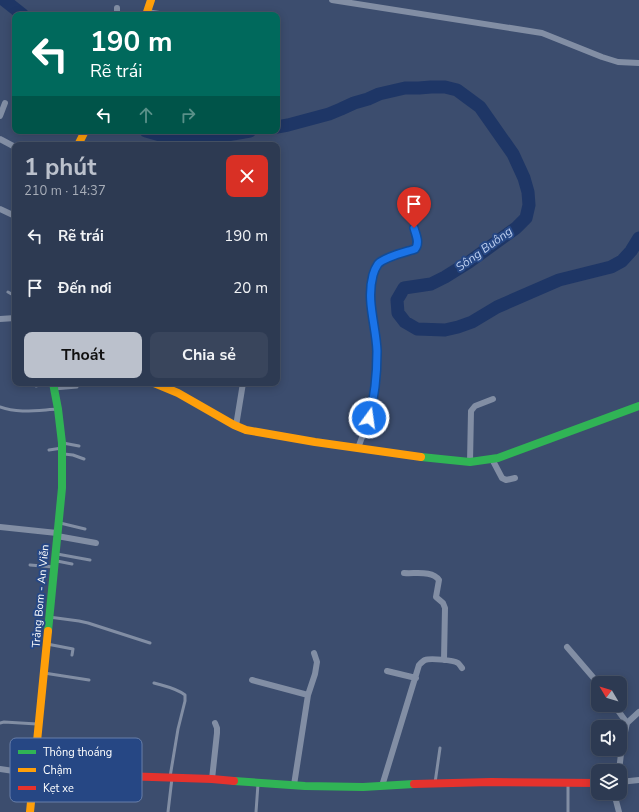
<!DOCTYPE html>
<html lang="vi">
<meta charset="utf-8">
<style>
:root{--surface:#2d3a52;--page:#39455c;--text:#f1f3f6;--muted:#a7adb8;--line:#485469;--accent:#bbc1cc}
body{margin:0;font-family:"Nunito Sans",sans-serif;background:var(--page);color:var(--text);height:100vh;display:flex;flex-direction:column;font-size:15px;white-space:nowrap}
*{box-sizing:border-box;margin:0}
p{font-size:13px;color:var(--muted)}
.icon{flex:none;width:22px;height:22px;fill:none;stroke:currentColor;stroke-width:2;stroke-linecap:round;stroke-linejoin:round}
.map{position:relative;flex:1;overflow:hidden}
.panel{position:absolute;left:12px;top:142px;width:268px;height:244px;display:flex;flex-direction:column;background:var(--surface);border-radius:8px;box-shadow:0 2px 10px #0003,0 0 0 1px var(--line)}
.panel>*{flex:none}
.hud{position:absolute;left:12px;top:12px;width:268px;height:122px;border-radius:8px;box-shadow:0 2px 10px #0003,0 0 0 1px var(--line);background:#00695c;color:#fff;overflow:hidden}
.needle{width:26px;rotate:308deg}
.fabs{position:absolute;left:591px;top:676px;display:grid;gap:8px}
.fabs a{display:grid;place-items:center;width:36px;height:36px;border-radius:8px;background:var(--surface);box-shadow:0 2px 10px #0003,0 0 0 1px var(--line);font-size:20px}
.pin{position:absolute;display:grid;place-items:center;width:34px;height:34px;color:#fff;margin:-41px -17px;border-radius:50% 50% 50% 0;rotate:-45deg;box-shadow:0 0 4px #0007}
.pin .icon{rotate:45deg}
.me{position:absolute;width:44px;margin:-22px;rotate:14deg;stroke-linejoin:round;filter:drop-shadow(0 0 3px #0008)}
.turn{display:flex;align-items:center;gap:14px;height:84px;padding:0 12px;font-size:18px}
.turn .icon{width:52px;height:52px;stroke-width:2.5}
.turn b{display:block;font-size:28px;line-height:34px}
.lanes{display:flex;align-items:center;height:38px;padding:0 12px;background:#0003;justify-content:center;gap:20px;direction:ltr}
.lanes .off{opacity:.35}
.round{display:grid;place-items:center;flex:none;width:42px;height:42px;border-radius:8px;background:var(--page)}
.summary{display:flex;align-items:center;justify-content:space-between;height:68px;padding:0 12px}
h1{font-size:24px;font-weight:700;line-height:30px;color:var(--accent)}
.cta{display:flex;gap:8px;margin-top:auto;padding:8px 12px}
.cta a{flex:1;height:46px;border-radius:8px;background:var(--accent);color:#111;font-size:16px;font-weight:700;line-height:46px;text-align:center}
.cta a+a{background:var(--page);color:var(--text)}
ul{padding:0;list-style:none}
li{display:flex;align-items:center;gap:12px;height:52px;padding:0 12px}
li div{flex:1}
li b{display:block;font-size:15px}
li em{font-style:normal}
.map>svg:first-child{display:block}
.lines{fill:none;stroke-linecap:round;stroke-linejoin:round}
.river{stroke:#1e3666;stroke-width:13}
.lane{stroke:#828ea4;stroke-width:3}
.street{stroke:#828ea4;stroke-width:6}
.fast{stroke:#30b455;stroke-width:8}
.slow{stroke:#ff9f0a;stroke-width:8}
.jam{stroke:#e5322d;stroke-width:8}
.route-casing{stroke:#114b97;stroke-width:10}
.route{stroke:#1a73e8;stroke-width:7}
.labels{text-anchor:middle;stroke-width:4;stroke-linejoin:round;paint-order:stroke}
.street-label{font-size:11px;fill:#fff;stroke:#264784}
.water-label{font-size:12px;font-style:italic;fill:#bcceef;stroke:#264784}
.key{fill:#264784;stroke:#677ea9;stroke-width:1}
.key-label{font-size:11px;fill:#fff}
</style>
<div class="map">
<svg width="639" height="812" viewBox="0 0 639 812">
<rect width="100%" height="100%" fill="#3c4d6e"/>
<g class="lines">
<path class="river" d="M4 0 23 15
M277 127 288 125 329 114 341 109 354 103 368 99 379 94 405 88H419L431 87H445L457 90 480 107 513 154 524 178 528 192 529 205 526 218 516 228 469 262 445 277 431 284 404 288 397 300 398 313 405 322 417 329 445 330 458 327 472 322 497 307 559 280 611 267 622 261 631 251 639 238
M146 131 167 137 180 138 221 136 250 131"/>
<path class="lane" d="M8 292 15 296
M36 386 45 383
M54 389 77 387
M0 407C18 414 39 410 58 409
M63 443 79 446
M49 450 62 448
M64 454 73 455 84 459
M60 523 85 529
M57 554 90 560
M57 561 72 564
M30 565 54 567
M49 617 79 621 88 623 150 643
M47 644 73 649 72 655
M44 673 89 680
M154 683C164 686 176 688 185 695V701L178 729 170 777
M0 723 4 722 37 724
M435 783 440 748
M568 784V812
M168 812 172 778
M256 812 258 784"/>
<path class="street" d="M332 0 542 33 602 57 618 62 639 63
M117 8V12L120 15
M147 12 165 15
M0 116 5 103
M0 139 15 147
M0 209 15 216
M0 319 15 318
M236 426 243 383
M358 448C366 427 374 406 376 383 377 371 378 357 376 344 374 319 360 278 383 260L415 249 417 246V241L410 207
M492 459 502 478 506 480 515 478
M470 462 471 411 475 406 493 399
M0 527 57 533
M57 536 96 543
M404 573C415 574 432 570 439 580L436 597 443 603 445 608 444 660
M567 647 598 683
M387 671 416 678
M252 680 308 695
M614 705 627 723
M0 769 34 774
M619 771 622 745 627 723 639 712
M212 779 217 733V728L215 723
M620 782 639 780
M294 785 308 695 315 674 317 662 314 653
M382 786 419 665C421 663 423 661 425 660 430 658 453 660 458 663 460 665 460 665 462 668
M614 793 619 812"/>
<path class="fast" d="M421 457 470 462 498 458 639 406
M48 631 62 488V443L58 409 53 383
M234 781 305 786 363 787 414 784"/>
<path class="slow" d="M146 15 151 0
M78 145 85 131
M154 383 178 393 234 425 246 430 315 442 421 457
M30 812 48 631"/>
<path class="jam" d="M34 778 123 776 212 779 234 781
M414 784 491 782 598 783"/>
</g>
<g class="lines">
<g class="route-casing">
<path id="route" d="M369 418C375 396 377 374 377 351 376 325 366 301 373 275 374 271 376 267 378 264 384 257 406 252 415 249 420 243 416 235 414 228"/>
</g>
<use href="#route" class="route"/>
</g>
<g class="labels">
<g class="street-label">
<text transform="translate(40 596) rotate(-85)" y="4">Trảng Bom - An Viễn</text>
</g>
<g class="water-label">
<text transform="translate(484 249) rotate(-36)" y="4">Sông Buông</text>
</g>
</g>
<rect x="10" y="738" width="132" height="64" rx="6" class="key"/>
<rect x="18" y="750" width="18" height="4" fill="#30b455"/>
<rect x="18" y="768" width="18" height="4" fill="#ff9f0a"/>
<rect x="18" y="786" width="18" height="4" fill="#e5322d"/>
<g class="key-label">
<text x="43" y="756">Thông thoáng</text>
<text x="43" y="774">Chậm</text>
<text x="43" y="792">Kẹt xe</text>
</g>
</svg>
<div class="fabs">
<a><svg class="needle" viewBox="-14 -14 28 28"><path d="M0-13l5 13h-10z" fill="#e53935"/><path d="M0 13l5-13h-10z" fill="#a7adb8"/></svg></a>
<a><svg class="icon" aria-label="sound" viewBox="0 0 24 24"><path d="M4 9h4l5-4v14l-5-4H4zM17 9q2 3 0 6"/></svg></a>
<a><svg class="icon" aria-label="layers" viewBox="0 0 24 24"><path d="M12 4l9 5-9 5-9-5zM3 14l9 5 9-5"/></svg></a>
</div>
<div class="pin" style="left:414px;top:228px;background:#d93025"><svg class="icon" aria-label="arrive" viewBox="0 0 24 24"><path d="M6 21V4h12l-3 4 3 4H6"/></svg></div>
<svg class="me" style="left:369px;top:418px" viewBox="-20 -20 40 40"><circle r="17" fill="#1a73e8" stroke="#fff" stroke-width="3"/><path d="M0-11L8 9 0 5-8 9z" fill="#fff"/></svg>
<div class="hud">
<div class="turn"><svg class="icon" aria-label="left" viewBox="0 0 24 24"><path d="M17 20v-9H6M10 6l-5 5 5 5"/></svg><div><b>190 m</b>Rẽ trái</div></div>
<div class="lanes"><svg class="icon" aria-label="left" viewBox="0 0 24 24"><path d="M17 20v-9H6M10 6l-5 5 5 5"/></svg><svg class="icon off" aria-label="ahead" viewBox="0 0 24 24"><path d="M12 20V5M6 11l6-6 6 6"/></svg><svg class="icon off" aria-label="right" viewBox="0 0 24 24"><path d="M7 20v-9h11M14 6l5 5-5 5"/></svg></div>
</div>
<section class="panel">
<div class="summary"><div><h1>1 phút</h1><p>210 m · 14:37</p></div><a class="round" style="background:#d93025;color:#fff"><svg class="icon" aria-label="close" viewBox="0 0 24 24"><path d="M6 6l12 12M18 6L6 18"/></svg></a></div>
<ul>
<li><svg class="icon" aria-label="left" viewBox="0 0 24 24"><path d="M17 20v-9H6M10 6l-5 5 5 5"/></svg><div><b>Rẽ trái</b></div><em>190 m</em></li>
<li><svg class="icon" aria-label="arrive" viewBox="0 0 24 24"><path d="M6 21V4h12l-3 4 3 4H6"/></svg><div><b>Đến nơi</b></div><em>20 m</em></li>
</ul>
<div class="cta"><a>Thoát</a><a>Chia sẻ</a></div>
</section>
</div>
